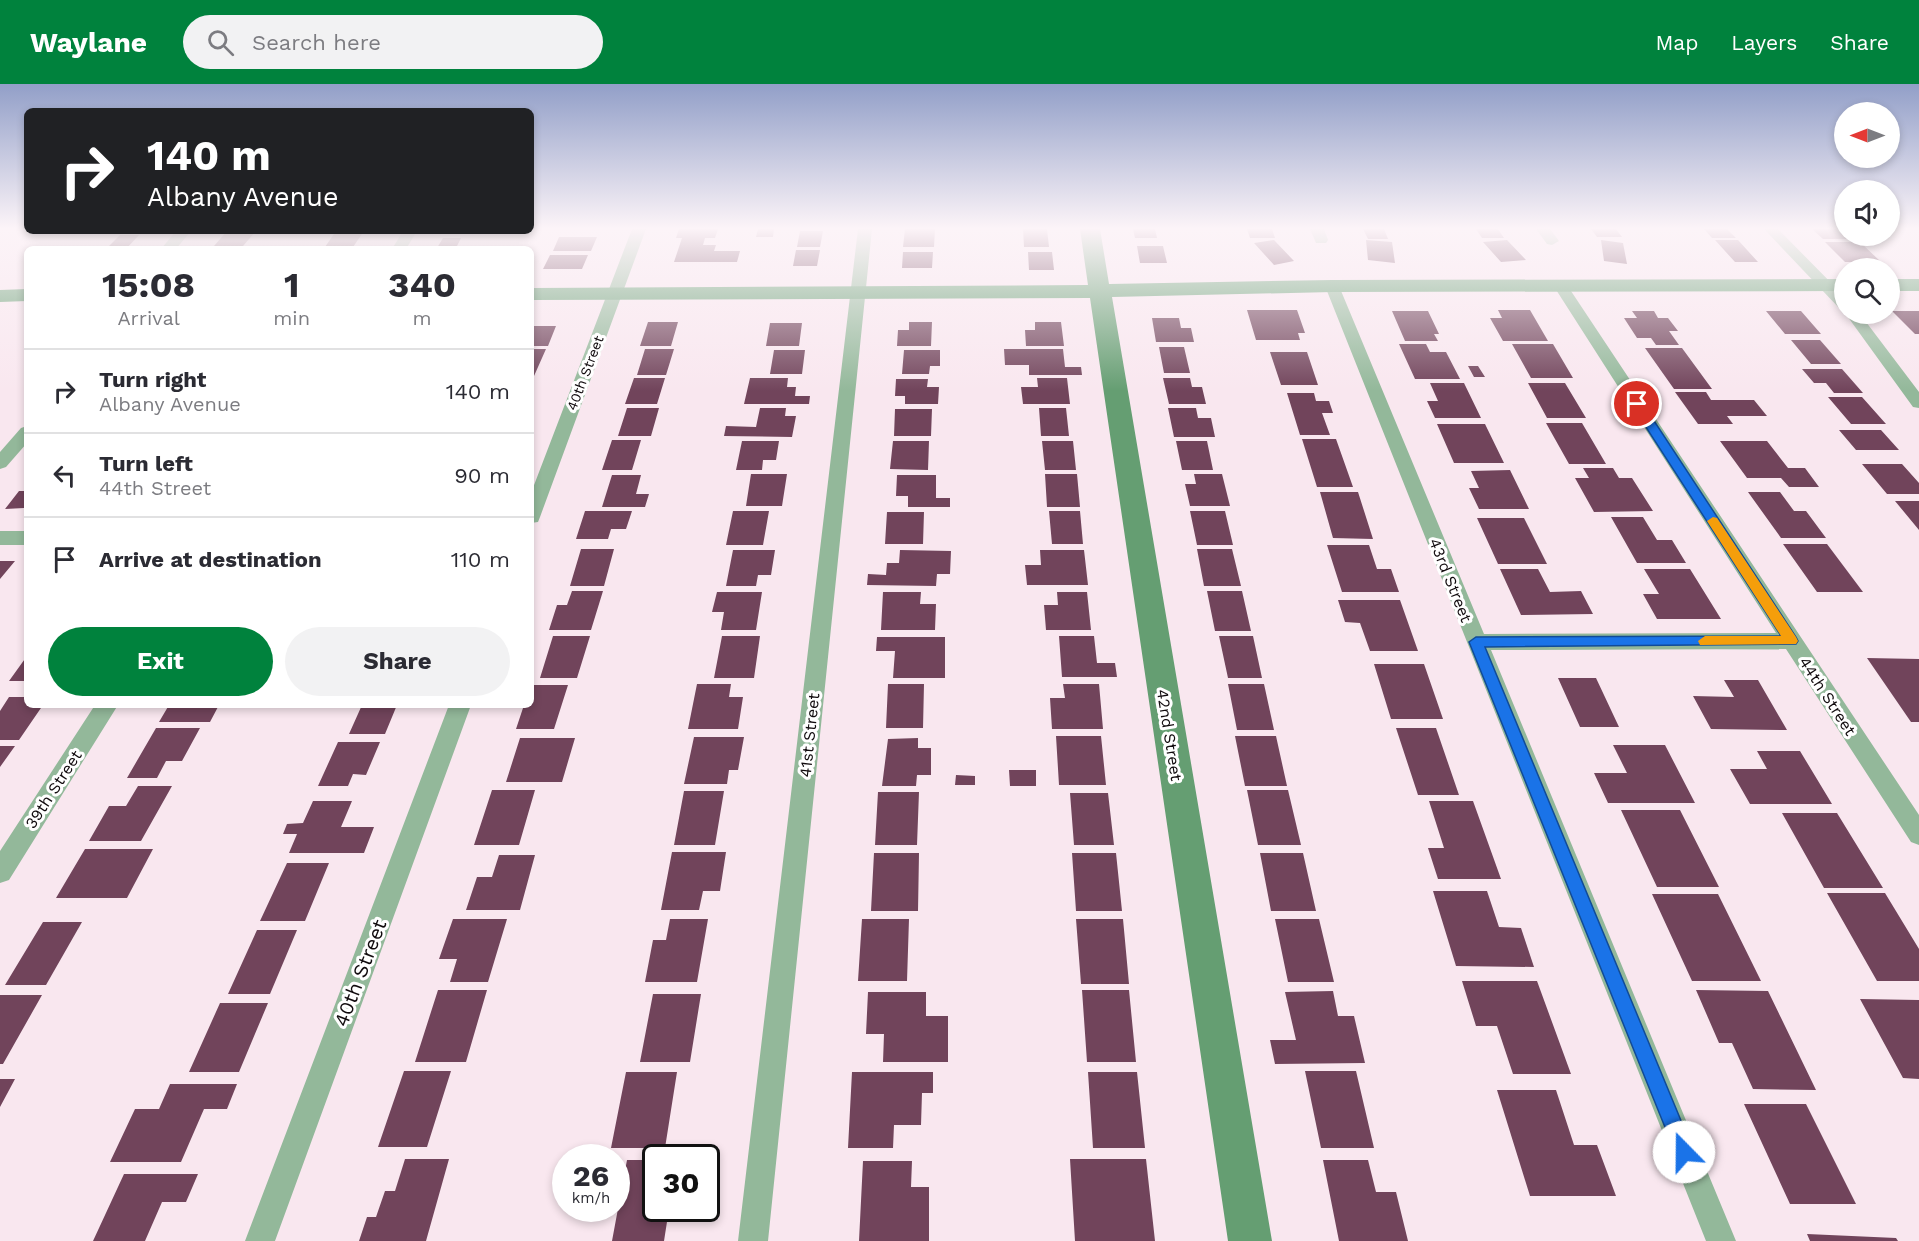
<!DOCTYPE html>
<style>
:root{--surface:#fff;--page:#f2f2f3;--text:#2b2b33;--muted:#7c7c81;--line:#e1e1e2;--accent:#00823d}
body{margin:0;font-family:"Work Sans",sans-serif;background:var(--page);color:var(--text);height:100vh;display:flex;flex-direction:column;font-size:22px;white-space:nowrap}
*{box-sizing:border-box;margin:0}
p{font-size:20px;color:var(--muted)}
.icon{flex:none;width:33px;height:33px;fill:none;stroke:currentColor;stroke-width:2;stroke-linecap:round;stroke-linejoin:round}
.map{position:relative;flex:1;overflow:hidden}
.drawer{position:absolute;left:24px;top:162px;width:510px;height:462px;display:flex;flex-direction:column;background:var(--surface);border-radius:9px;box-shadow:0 3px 9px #0003}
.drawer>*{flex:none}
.hud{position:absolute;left:24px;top:24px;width:510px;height:126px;border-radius:9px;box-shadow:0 3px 9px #0003;background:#202124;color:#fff;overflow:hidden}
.needle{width:39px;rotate:270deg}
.controls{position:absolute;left:1834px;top:18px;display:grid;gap:12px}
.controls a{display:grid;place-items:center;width:66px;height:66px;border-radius:50%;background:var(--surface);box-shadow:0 3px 9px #0003;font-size:30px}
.speed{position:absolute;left:552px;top:1060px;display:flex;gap:12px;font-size:30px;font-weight:700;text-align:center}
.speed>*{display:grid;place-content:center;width:78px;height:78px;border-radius:50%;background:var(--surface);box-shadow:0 3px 9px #0003;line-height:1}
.speed small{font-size:15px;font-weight:400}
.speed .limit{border:3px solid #111;border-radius:9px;background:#fff;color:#111}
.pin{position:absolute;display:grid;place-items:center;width:51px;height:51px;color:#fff;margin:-26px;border:3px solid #fff;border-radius:50%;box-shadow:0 2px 6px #0007}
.me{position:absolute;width:66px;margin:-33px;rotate:338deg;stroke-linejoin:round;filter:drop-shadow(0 0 4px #0008)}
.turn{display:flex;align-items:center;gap:21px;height:126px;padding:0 24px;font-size:27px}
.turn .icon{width:78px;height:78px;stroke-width:2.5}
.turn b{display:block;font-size:42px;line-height:51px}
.eta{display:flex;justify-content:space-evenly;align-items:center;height:102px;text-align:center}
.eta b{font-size:36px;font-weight:700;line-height:42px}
.primary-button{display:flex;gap:12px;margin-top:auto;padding:12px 24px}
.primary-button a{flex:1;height:69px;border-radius:36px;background:var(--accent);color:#fff;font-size:24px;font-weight:700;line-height:69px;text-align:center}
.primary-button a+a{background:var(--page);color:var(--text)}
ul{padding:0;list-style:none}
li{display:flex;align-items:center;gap:18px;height:84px;padding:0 24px;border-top:2px solid var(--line)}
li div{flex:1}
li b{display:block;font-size:22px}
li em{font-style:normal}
header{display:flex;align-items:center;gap:36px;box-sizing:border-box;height:84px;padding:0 30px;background:var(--accent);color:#fff}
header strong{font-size:28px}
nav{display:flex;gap:33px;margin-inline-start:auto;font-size:21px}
.search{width:420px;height:54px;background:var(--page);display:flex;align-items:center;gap:15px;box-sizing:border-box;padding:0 21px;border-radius:33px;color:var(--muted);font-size:22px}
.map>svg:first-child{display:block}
.building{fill:#71445b}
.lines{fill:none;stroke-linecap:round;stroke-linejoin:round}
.street{fill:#93b89a;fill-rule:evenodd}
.secondary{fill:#659e72;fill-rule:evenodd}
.route{fill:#1a73e8;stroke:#114b97;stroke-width:1.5}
.slow{fill:#f59e0b}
.labels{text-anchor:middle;stroke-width:6;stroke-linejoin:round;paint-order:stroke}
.far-street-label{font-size:14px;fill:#100a0d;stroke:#fff}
.street-label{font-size:16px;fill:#100a0d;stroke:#fff}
.near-street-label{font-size:20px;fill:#100a0d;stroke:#fff}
</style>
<header>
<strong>Waylane</strong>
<div class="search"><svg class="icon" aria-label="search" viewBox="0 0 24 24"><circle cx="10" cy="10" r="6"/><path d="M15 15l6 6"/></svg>Search here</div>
<nav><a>Map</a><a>Layers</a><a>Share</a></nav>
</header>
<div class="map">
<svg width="1919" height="1157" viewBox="0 0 1919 1157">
<rect width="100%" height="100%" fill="#f9e7ef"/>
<path class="building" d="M679 145H718L715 154H705L703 161H716L714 167H740L737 178H674L682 154H676Z
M758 145H774L773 153H756Z
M905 145H935L934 163H903Z
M1023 145H1047L1049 163H1024Z
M1133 145H1155L1157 154H1135Z
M1247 145H1272L1275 154H1250Z
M1363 145H1384L1388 155H1368Z
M1476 145H1498L1504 154H1482Z
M1591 145H1616L1622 153H1597Z
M1704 145H1727L1736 154H1712Z
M1812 145H1836L1847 155H1823Z
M227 147H256L243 162H214Z
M336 147H364L353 163H325Z
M800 147H823L820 163H797Z
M120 151H139L126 165H106Z
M559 153H597L591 167H553Z
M443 154H461L456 164H437Z
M1274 156 1294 177 1274 181 1254 159Z
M1366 156 1392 158 1395 179 1368 176Z
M1507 156 1526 176 1501 178 1483 158Z
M1601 156 1623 159 1627 180 1604 177Z
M1715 156H1738L1758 178H1735Z
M1825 158H1860L1881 178H1845Z
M1137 162H1163L1167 179H1140Z
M796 166H820L817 182H793Z
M903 168H933L932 184H902Z
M1028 168H1052L1054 186H1029Z
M550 171H588L582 185H543Z
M1247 226H1297L1305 249H1298L1300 256H1256Z
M1498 226H1530L1548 257H1503L1490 234H1502Z
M1392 227H1428L1439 250H1434L1438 257H1405Z
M1632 227H1654L1658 234H1668L1678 247H1669L1679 261H1656L1651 254H1637L1624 234H1637Z
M1766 227H1801L1821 250H1785Z
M1892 227H1919V250H1915Z
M1152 234H1179L1181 244H1191L1194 258H1156Z
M648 238H678L671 262H640Z
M909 238H932L931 262H897L898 246H909Z
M1035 238H1061L1064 262H1026L1025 246H1035Z
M770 239H802L799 262H766Z
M531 242H556L548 262H531Z
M1791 256H1820L1841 280H1811Z
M1399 260H1426L1430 268H1446L1460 295H1415Z
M1512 260H1553L1573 294H1531Z
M1159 263H1184L1190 289H1164Z
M1645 264H1682L1712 305H1674Z
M531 265H546L534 292H531Z
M645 265H674L666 291H637Z
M1004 265H1063L1065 283H1081L1082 291H1029V281H1005Z
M774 266H805L802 290H770Z
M904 266H940V282H930L929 290H902Z
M1270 268H1307L1318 301H1281Z
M1468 282H1478L1485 293H1474Z
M1802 285H1842L1863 309H1834L1826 299H1814Z
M634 294H665L657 320H625Z
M750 294H788L787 303H796L795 312H810L809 320H744Z
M1037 294H1067L1070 320H1023L1021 303H1038Z
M1163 294H1190L1192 303H1202L1206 320H1169Z
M896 295H928L927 303H939L938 320H905V312H895Z
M1430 299H1464L1481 334H1435L1427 317H1438Z
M1528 299H1565L1586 334H1547Z
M1675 308H1706L1711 316H1754L1767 332H1727L1733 340H1698Z
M1287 309H1314L1316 317H1329L1333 329H1322L1330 351H1300Z
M1828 313H1862L1886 340H1851Z
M627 324H659L651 352H618Z
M760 324H786L785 332H796L792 353 724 352 726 342 756 343Z
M1039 324H1066L1069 352H1041Z
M1168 324H1196L1198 334H1211L1215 353H1174Z
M895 325H932L931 352H894Z
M1546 339H1582L1606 380H1569Z
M1437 340H1485L1504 379H1454Z
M1839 346H1881L1899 366H1856Z
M1302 355H1336L1353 403H1317Z
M612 356H641L632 386H602Z
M742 357H779L776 376H763L762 386H736Z
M893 357H929L928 386 890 385Z
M1042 357H1073L1076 386H1045Z
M1176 357H1207L1213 386H1182Z
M1720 357H1767L1788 384H1805L1819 403H1789L1781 394H1747Z
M1862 380H1902L1919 399V410H1887Z
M1583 384H1613L1619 394H1632L1653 427 1594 428 1575 394H1589Z
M1510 386 1529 425H1479L1469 404H1479L1471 387Z
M751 390H787L782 422H746Z
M1045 390H1077L1080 423H1047Z
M1194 390H1222L1230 422H1190L1185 400H1196Z
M612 391H641L636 410H649L645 423H602Z
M897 391H936V414H950V423H908V412H896Z
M19 407H27V421L24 424 5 425Z
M1320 408H1358L1373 455 1333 454Z
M1748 408H1780L1794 427H1806L1826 454H1781Z
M1895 417H1919V446Z
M585 427H632L626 445H611L608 455H576Z
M733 427H769L763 461H726Z
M1049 427H1080L1083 460H1052Z
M1190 427H1225L1233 461H1197Z
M887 428H924L923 460H885Z
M1611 433H1643L1657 456H1672L1686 479H1637Z
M1477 434H1524L1547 480H1498Z
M1783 460H1827L1863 508H1817Z
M1327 461H1369L1377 485H1391L1399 508H1342Z
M581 465H614L604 502H570Z
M1197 465H1232L1241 502H1204Z
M733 466H775L771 491H758L756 502H726Z
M900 466 951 467 950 490H937L936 502 867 501 868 490 886 491 887 479H899Z
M1040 466H1084L1088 501H1027L1025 481H1041Z
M0 477H15L0 495Z
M1500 485H1538L1550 508 1581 507 1593 530 1521 531Z
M1644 485H1690L1721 535H1657L1643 510H1659Z
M572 507H603L591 546H549L557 521H567Z
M1207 507H1242L1251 547H1215Z
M717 508H762L756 546H721L724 528H712Z
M883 508H921L920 520H936L935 546H881Z
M1057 508H1087L1091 546H1046L1044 521H1058Z
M1338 516H1400L1418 567H1370L1360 539 1345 538Z
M553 552H590L577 594H540Z
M722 552H760L754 594H714Z
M1059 552H1094L1097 579H1115L1117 593H1062Z
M1219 552H1253L1262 594H1228Z
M877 553H945V594H893L895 567H876Z
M27 572V597H9Z
M1867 574 1919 575V638H1911Z
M1374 580H1424L1443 635H1391Z
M1558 594H1596L1619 643H1580Z
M1724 596H1758L1787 646 1711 645 1693 612 1734 613Z
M697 600H731L729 613H743L738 645H688Z
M888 600H924L923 644H886Z
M1063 600H1099L1103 645H1052L1050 614H1065Z
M1228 600H1264L1274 646H1237Z
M531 601H568L554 645H516L524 621H531Z
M9 613H27V621H43L19 656H0V627Z
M169 621H219L210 638H159Z
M362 621H397L385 650H349Z
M156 644H200L182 677H166L157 694H127Z
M1396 644H1436L1459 711H1418Z
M1056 652H1101L1106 701H1059Z
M1235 652H1276L1287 702H1245Z
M694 653H744L738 686H729L727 700H684Z
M520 654H575L562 698H506Z
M918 654V664H931V691H917L916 702H882L888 655Z
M338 658H380L366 691 353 690 348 702H318Z
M1613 661H1665L1695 719H1608L1594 689H1627Z
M0 662H15L0 683Z
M1757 667H1800L1832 720H1750L1730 685H1767Z
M1009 686H1036V702H1010Z
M956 691 975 692V701H955Z
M138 702H172L141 757H89L109 722H126Z
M492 706H535L519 761H474Z
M1247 706H1288L1301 761H1258Z
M684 707H724L715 761H674Z
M878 708H919L917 761H875Z
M1070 709H1108L1114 761H1074Z
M313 717H352L341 743H374L364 769H289L297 750H283L287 740 303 739Z
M1429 717H1473L1501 795H1438L1428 764H1444Z
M1621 726H1680L1719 803H1657Z
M1782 729H1837L1883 804H1824Z
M85 765H153L127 814H56Z
M672 768H726L720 807H703L699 826H661Z
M874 769H919L918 827H871Z
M1072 769H1116L1122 827H1076Z
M1260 769H1303L1316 827H1271Z
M499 771H535L520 826H466L477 793H492Z
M287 779H329L305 837H260Z
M1433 807H1487L1499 843 1521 844 1534 883 1456 882Z
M1827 809H1885L1919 865V897H1877Z
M1652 810H1718L1761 897H1692Z
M453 835H507L488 898H450L457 875H439Z
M670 835H708L697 898H645L653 856H666Z
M862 835H909L907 897H858Z
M1076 835H1123L1129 900H1081Z
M1275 835H1319L1334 898H1288Z
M43 838H82L46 901H5Z
M257 846H297L270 910H228Z
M1462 897H1537L1571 990H1513L1497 942H1476Z
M438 906H487L466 978H415Z
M1082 906H1129L1136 978H1087Z
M1696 906 1768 907 1816 1006 1753 1005 1732 959H1719Z
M1333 907 1338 932H1354L1365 979 1275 980 1270 956H1296L1285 908Z
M868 908H926V932H948V978H883L884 950H866Z
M653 910H701L690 978H640Z
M0 911H42L3 980H0Z
M1860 915 1919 916V995L1903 994Z
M220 919H268L239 988H189Z
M404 987H451L427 1063H378Z
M1305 987H1356L1374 1064H1321Z
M626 988H677L665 1064H611Z
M852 988H933V1009H922L921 1041H894L893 1064H848Z
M1088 988H1137L1145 1064H1093Z
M0 995H15L0 1023Z
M170 1000H237L227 1025H204L181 1078H110L135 1025H159Z
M1497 1006H1556L1574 1061H1597L1616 1112H1530Z
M1744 1020H1806L1856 1120H1790Z
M405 1075H449L426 1157H359L367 1133H376L385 1107H395Z
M1070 1075H1146L1155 1157H1075Z
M627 1076H656V1125H669L664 1157H612Z
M1323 1076H1368L1376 1108H1396L1408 1157H1339Z
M863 1077H912L911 1103H929V1157H859Z
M124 1090H198L186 1118H162L145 1157H93Z
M1807 1150 1896 1154 1898 1157H1810Z"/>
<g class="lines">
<path class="street" d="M632 145H646L540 433 538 438 531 439V409Z
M858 145H872L768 1157H738Z
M1310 145H1324L1328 156 1326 159H1316Z
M1536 145H1550L1559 157 1552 161 1547 160Z
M1764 145H1778L1845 213V227L1840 225Z
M176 147H191L176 165H161Z
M403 147H417L406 165H392Z
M1560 197 1567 201 1919 731V761L1911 758 1786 565 1491 566 1736 1157H1706L1325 202 1332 198 1339 202 1484 550 1776 549 1553 201Z
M1845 229 1860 230 1919 308V324L1913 323Z
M27 342V359L6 383 0 385V368L21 344Z
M0 447H27V461H0Z
M95 621H118L9 796 0 799V767Z
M449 621H471L275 1157H245Z"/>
<path class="secondary" d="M1080 145H1100L1109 200 1332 196 1845 195V207L1332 208 1112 213 1272 1157H1228L1090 214 531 216V204L1088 201Z
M1890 195H1919V207H1890Z
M27 205V217L0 218V206Z"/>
</g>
<linearGradient id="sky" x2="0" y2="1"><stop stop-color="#929fc8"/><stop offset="0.47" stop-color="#fcf4f8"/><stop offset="1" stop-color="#fcf4f8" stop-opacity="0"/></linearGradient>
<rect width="1919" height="307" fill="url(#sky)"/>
<path class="route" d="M1637 316 1641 317 1796 553 1798 557 1796 560 1485 563 1694 1068 1691 1075 1684 1078 1678 1075 1675 1068 1469 558 1476 553 1781 552 1631 320Z"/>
<path class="slow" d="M1713 433 1717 434 1796 553 1798 557 1796 560 1700 561 1698 557 1705 552H1781L1707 437Z"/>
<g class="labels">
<g class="far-street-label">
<text transform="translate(585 289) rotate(-69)" y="5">40th Street</text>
</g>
<g class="street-label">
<text transform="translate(1451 496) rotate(68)" y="6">43rd Street</text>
<text transform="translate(1828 612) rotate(57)" y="6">44th Street</text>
<text transform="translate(809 651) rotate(-84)" y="6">41st Street</text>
<text transform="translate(1170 651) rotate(81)" y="6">42nd Street</text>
<text transform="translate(53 705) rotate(-57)" y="6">39th Street</text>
</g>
<g class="near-street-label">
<text transform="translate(360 889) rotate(-69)" y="7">40th Street</text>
</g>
</g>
</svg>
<div class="controls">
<a><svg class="needle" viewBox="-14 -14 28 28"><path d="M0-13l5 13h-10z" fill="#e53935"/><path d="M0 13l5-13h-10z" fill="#7c7c81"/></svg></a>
<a><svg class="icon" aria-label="sound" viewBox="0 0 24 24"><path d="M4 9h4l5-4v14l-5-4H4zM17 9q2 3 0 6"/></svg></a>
<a><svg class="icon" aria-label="search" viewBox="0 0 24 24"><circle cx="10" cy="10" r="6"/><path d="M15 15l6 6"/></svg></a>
</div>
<div class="speed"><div>26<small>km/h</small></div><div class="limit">30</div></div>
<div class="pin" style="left:1637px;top:320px;background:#d93025"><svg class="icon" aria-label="arrive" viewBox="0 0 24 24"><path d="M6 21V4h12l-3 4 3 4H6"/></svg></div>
<svg class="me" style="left:1684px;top:1068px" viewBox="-20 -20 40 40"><circle r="19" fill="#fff"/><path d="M0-13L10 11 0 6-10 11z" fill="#1a73e8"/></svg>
<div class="hud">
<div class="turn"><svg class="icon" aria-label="right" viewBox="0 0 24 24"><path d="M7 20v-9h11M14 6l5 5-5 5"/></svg><div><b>140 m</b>Albany Avenue</div></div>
</div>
<section class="drawer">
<div class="eta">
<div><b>15:08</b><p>Arrival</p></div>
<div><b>1</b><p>min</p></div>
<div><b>340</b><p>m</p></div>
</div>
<ul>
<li><svg class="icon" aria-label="right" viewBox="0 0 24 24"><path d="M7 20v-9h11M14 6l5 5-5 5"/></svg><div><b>Turn right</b><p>Albany Avenue</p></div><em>140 m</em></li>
<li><svg class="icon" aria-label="left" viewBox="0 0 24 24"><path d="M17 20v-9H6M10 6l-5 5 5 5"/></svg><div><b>Turn left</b><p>44th Street</p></div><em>90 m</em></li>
<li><svg class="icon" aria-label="arrive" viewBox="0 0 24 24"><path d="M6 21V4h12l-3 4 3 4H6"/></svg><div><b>Arrive at destination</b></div><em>110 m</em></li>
</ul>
<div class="primary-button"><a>Exit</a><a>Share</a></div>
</section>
</div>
